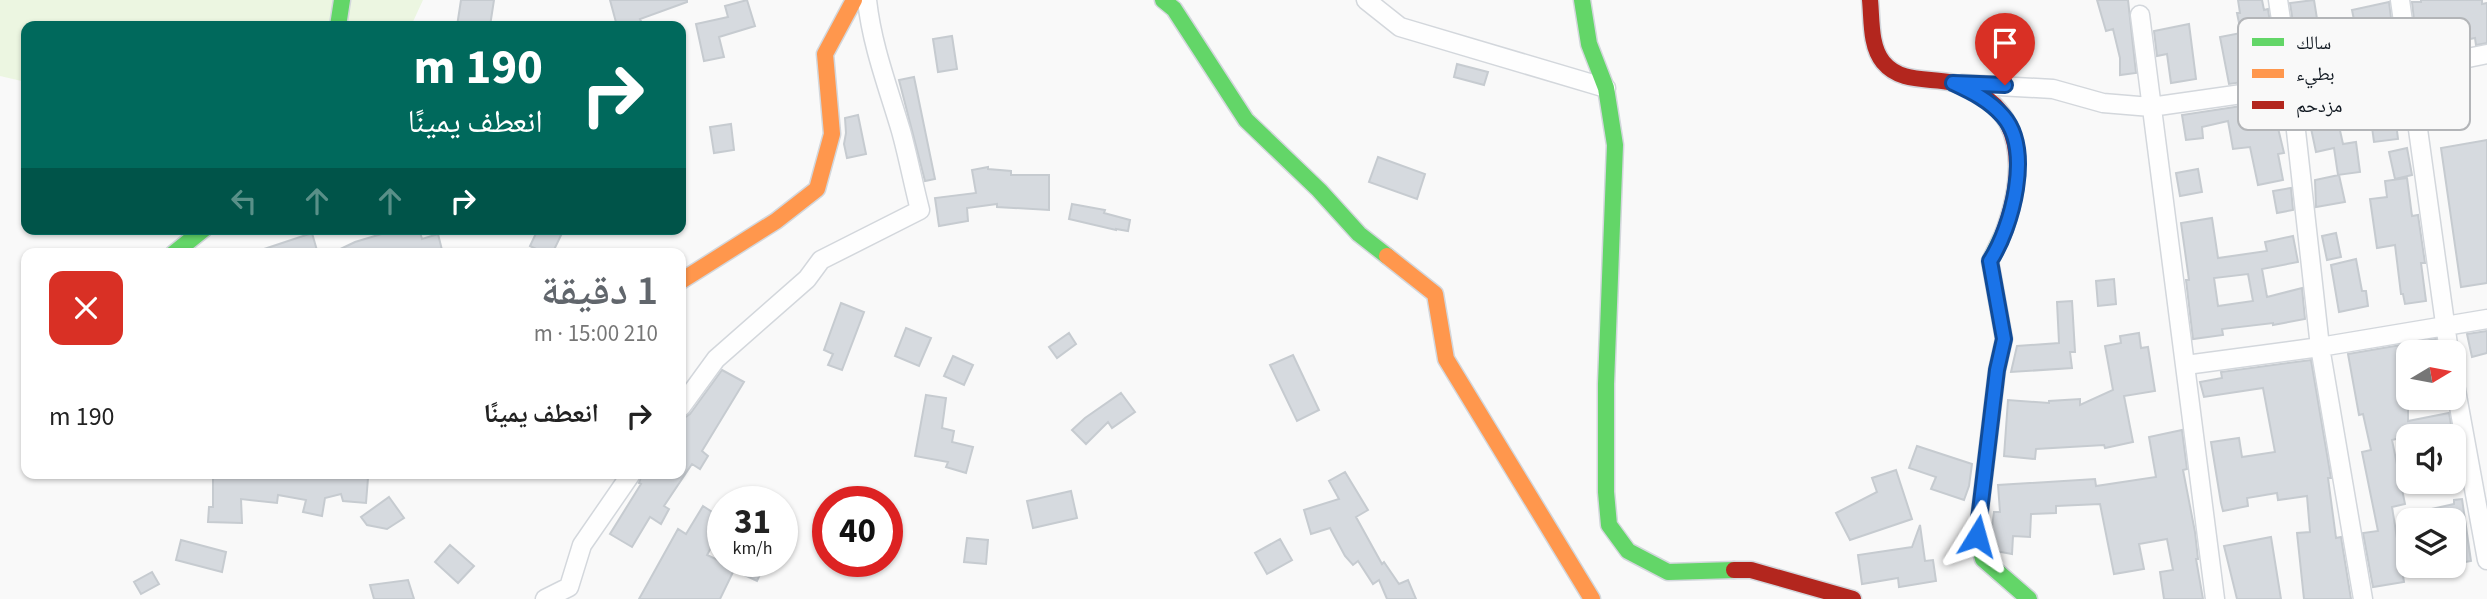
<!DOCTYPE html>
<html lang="ar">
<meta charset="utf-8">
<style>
:root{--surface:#fff;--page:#f6f6f6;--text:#222;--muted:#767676;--accent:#61666c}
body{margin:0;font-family:"Source Sans 3","Noto Naskh Arabic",sans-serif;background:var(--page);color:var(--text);direction:rtl;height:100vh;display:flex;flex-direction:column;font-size:26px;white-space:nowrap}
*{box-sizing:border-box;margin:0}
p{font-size:23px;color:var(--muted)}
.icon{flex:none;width:38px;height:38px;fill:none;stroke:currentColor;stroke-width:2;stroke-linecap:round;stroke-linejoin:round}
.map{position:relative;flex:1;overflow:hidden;direction:ltr}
.details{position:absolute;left:21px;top:248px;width:665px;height:231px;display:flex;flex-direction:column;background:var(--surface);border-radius:14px;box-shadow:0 2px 5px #0004;direction:rtl}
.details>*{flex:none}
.banner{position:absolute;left:21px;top:21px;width:665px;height:214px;border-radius:14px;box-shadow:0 2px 5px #0004;direction:rtl;background:#00695c;color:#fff;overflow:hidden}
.needle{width:46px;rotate:80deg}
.tools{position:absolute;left:2396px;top:340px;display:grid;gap:14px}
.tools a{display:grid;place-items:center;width:70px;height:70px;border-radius:14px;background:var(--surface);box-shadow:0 2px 5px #0004;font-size:35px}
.speed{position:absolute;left:707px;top:486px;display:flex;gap:14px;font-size:35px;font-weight:700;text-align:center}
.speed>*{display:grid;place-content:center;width:91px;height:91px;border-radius:50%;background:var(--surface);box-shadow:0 2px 5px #0004;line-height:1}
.speed small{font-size:18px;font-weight:400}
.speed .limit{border:10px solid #d22;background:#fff;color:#111}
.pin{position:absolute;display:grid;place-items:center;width:60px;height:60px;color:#fff;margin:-72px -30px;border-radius:50% 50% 50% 0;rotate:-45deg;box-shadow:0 0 7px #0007}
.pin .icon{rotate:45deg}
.me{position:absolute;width:77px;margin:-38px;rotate:8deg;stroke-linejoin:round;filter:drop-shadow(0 0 5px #0008)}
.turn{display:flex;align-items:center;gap:24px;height:147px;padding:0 28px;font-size:32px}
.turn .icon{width:91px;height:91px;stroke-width:2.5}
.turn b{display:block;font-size:49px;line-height:60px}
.lanes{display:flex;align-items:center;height:66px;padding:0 28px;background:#0003;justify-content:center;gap:35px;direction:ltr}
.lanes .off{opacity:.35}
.round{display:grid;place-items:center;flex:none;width:74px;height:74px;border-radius:14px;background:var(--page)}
.overview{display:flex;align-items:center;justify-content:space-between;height:119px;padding:0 28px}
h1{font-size:42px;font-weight:600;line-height:52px;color:var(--accent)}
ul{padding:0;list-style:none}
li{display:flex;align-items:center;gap:21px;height:98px;padding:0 28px}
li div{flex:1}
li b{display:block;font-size:26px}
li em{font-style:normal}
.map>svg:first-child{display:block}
.green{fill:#ecf6e1}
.building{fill:#d6dadf;stroke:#c6cbd0;stroke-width:2;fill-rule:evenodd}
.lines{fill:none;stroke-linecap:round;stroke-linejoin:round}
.street-casing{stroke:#d3d7dc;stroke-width:21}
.fast-casing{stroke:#d3d7dc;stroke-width:19}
.slow-casing{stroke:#d3d7dc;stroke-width:19}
.jam-casing{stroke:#d3d7dc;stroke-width:19}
.street{stroke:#fefefe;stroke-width:18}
.fast{stroke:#63d668;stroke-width:16}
.slow{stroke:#ff974d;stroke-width:16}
.jam{stroke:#b3261e;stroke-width:16}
.route-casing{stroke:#114b97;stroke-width:18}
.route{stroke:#1a73e8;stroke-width:12}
.key{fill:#f9f9f9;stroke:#b3b5b8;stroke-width:2}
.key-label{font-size:19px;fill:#0f1720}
</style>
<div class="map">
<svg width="2487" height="599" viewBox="0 0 2487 599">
<rect width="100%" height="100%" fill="#f9f9f9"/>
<path class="green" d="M0 0H423L411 26H26V82L0 76Z"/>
<path class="building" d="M461 0H494L490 26H457Z
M610 0H687V2L640 19 643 26H617Z
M747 0 755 26 719 37 724 57 704 61 696 24 728 17 725 6Z
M2097 0H2128L2136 73 2120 75V58L2113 29 2106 31Z
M2238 0H2262L2264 10 2268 9 2278 77 2229 84 2220 37 2241 33 2237 13H2240Z
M2314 0 2318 25 2354 20 2352 10 2389 2 2395 50 2373 53 2374 59 2355 63 2354 54 2299 62 2290 3Z
M2421 0H2482V4L2487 3V43L2476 45 2475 38 2430 47 2424 20H2414L2412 2H2421Z
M2189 24 2196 79 2171 83 2167 54 2157 56 2154 31Z
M952 36 957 69 938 72 933 39Z
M1457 64 1488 72 1484 85 1454 77Z
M914 77 935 179 925 181 899 80Z
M2391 87 2393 101 2402 100 2404 114 2395 115 2398 139 2374 142 2367 91Z
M2281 100 2284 127 2278 128 2284 153 2278 154 2283 180 2258 185 2250 147 2233 149 2228 121 2202 127 2203 138 2186 140 2182 115Z
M2335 108 2343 144 2356 142 2360 172 2338 175 2334 148 2316 152 2308 114Z
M858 115 866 154 847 158 844 144 846 133 845 118Z
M731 124 734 150 714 153 710 127Z
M2487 140V283L2461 287 2441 148Z
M2407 148 2412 175 2395 179 2389 152Z
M1378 157 1425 174 1417 199 1369 182Z
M988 167V169L1011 171V175H1049V210L997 207V204L967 208 968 221 939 226 935 198 976 193 972 170Z
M2198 169 2202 192 2180 196 2176 173Z
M2339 175 2345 202 2316 207 2315 180Z
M2407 178 2412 216 2418 215 2425 263H2421L2426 301 2405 304 2403 294H2401L2395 245 2377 248 2370 199 2387 197 2385 181Z
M2291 188 2293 210 2277 213 2273 191Z
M1072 204 1105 210 1104 213 1130 220 1128 231 1116 229V230L1069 219Z
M2212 218 2218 258 2267 251 2265 242 2293 236 2298 262 2262 269 2267 297 2302 288 2305 319 2273 325V323L2222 329 2223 335 2193 339 2186 280H2189L2181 223ZM2248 274 2253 301 2218 306 2214 278Z
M398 229H419L422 239 438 234 443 254H330L355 242Z
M538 229H564L552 254H546L530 246Z
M312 233 318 254H258V251Z
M2336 233 2341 257 2327 260 2322 236Z
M2356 259 2362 291H2366L2368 306 2339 312 2331 265Z
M2114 279 2116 304 2098 306 2096 281Z
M2072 301 2075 352H2070L2072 368 2011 372 2017 346 2059 343 2057 302Z
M841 303 864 312 842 370 828 365 833 354 824 350Z
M906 328 931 338 919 366 895 356Z
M2487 331V353L2472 357 2467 334Z
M1069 333 1076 344 1057 358 1049 347Z
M2139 333 2141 348 2148 347 2155 391 2124 396 2133 442 2105 448 2104 445 2036 449 2035 459 2004 456 2008 400 2049 403V401L2080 399V405L2113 390 2105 346 2121 343 2120 336Z
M2436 339 2437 352H2408V421L2449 413 2453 436H2408L2392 440 2405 504 2392 507 2404 582 2373 587 2363 533 2378 531 2362 452 2371 450 2363 414 2359 415 2348 354Z
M1293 355 1319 410 1297 421 1270 365Z
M953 356 973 365 964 385 944 376Z
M2311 360 2331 478H2328L2336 538 2341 537 2351 599H2304L2297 533 2310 532 2307 496 2278 500 2277 493 2247 498 2248 506 2223 511 2221 503 2211 442 2239 438 2242 457 2275 452 2263 388 2204 397 2200 382 2222 378 2221 372Z
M722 370 744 382 702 451 708 456 700 469 692 464 664 506 669 509 661 524 650 517 632 547 610 534 641 484 639 483 642 474H681V420L690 414Z
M1121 393 1135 412 1112 428 1108 422 1086 444 1072 430 1085 418Z
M926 395 946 398 942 428 954 431 952 442 973 447 966 473 946 467 948 462 915 456Z
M2182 430 2187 469 2183 470 2195 532 2198 559H2196L2203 599H2164L2160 572 2173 570 2167 539 2139 544 2144 569 2114 574 2100 504 2056 506V513L2031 514 2030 537 2013 536 2012 554 1995 551 1991 535 1994 512H2000L1998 485 2095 479 2096 486 2156 477 2149 437Z
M1917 446 1972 464 1969 486 1964 500 1931 489 1936 477 1909 468Z
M1896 470 1912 519 1850 540 1836 513 1877 492 1872 478Z
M1345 472 1368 510 1356 517 1382 564 1384 562 1399 584 1408 580 1416 599H1387L1379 580 1373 584 1358 561 1353 565 1345 556 1330 528 1311 534 1304 510 1339 499 1329 481Z
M213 474H343L368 478 366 503 343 501 341 494 325 498 322 516 303 512 306 500 278 495 277 503 241 499 242 523 208 522 209 507H213Z
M1071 491 1077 518 1033 528 1027 501Z
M389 497 404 518 387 529 367 525 361 517Z
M2462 499 2471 561 2454 564V520H2409V514L2454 504V500Z
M703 506 723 519V526L707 555 735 568 720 599H639L678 529 686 534Z
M1920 525 1925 561 1933 560 1936 581 1899 587 1898 578 1862 584 1858 555 1912 547Z
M2271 537 2281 599H2237L2224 546Z
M967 538 988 540 986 564 964 562Z
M1280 539 1292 560 1267 574 1255 553Z
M181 540 226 552 222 572 176 560Z
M450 545 474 566 458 583 435 562Z
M747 562H766L757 581 742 574Z
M152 572 159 584 141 594 134 582Z
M408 580 414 599H374L370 585Z"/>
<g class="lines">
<g class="street-casing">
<path id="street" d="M1366 0 1400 27 1606 88
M2278 0 2291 86 2320 347 2363 599
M2400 0 2449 352
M2140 15 2215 599
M1962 84 2053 89 2103 103 2151 107 2409 70 2487 54
M2186 365 2320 347 2487 319
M2454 379 2487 560
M681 407 716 359 807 279 821 260 920 210C913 183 908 156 901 131 888 87 872 46 867 0
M545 599 569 587 582 545 631 474"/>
</g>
<g class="fast-casing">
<path id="fast" d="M1163 0 1174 9 1246 120 1319 190 1359 234 1387 256
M1582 0 1589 44 1606 88 1615 145 1606 384V492L1609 525 1628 551 1668 572 1734 570
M338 26 342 0
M2003 234 1990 261 2004 339 1997 370 1977 536 1983 559 2029 599
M173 254 204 229"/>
</g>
<g class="slow-casing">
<path id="slow" d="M1387 256 1435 294 1446 359 1592 599
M681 281 776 221 817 189 832 134 825 54 854 0"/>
</g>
<g class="jam-casing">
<path id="jam" d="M1870 0C1872 20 1870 46 1883 62 1901 84 1930 77 1954 83 2029 104 2025 175 2003 234
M1734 570H1751L1853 599"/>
</g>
<use href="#street" class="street"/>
<use href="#fast" class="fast"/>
<use href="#slow" class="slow"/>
<use href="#jam" class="jam"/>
</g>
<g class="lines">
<g class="route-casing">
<path id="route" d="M1977 536 1997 370 2004 339 1990 261C2012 227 2033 150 2003 116 1989 100 1972 92 1953 83L2005 85"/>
</g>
<use href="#route" class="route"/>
</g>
<rect x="2238" y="18" width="232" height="112" rx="10" class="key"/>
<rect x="2252" y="38" width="32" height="8" fill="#63d668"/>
<rect x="2252" y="69" width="32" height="9" fill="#ff974d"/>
<rect x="2252" y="101" width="32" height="8" fill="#b3261e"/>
<g class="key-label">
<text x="2296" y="49">سالك</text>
<text x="2296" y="80">بطيء</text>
<text x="2296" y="112">مزدحم</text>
</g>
</svg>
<div class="tools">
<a><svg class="needle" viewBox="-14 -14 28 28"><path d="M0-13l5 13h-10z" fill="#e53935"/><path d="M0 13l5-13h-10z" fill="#767676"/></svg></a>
<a><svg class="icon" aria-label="sound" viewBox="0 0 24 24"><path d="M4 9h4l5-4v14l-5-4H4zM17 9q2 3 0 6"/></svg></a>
<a><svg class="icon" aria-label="layers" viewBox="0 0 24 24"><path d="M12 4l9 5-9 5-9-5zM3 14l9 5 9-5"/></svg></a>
</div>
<div class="speed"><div>31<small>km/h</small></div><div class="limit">40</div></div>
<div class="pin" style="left:2005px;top:85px;background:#d93025"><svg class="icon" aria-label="arrive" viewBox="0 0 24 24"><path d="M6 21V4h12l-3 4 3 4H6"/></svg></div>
<svg class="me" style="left:1977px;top:536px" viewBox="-20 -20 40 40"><path d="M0-17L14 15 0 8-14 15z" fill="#1a73e8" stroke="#fff" stroke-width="4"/></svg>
<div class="banner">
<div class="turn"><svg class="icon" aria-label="right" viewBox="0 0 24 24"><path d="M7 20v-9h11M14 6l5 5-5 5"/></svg><div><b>190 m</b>انعطف يمينًا</div></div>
<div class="lanes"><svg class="icon off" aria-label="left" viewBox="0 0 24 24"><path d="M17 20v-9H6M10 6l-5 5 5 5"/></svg><svg class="icon off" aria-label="ahead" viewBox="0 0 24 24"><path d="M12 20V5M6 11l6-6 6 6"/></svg><svg class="icon off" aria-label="ahead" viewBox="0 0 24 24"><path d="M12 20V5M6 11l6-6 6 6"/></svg><svg class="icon" aria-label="right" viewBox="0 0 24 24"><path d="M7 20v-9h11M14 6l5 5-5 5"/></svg></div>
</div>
<section class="details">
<div class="overview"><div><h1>1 دقيقة</h1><p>210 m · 15:00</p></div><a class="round" style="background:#d93025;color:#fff"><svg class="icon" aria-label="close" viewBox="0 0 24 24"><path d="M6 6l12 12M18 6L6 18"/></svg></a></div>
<ul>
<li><svg class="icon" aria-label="right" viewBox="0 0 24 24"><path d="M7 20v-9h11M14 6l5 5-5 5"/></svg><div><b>انعطف يمينًا</b></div><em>190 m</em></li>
</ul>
</section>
</div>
